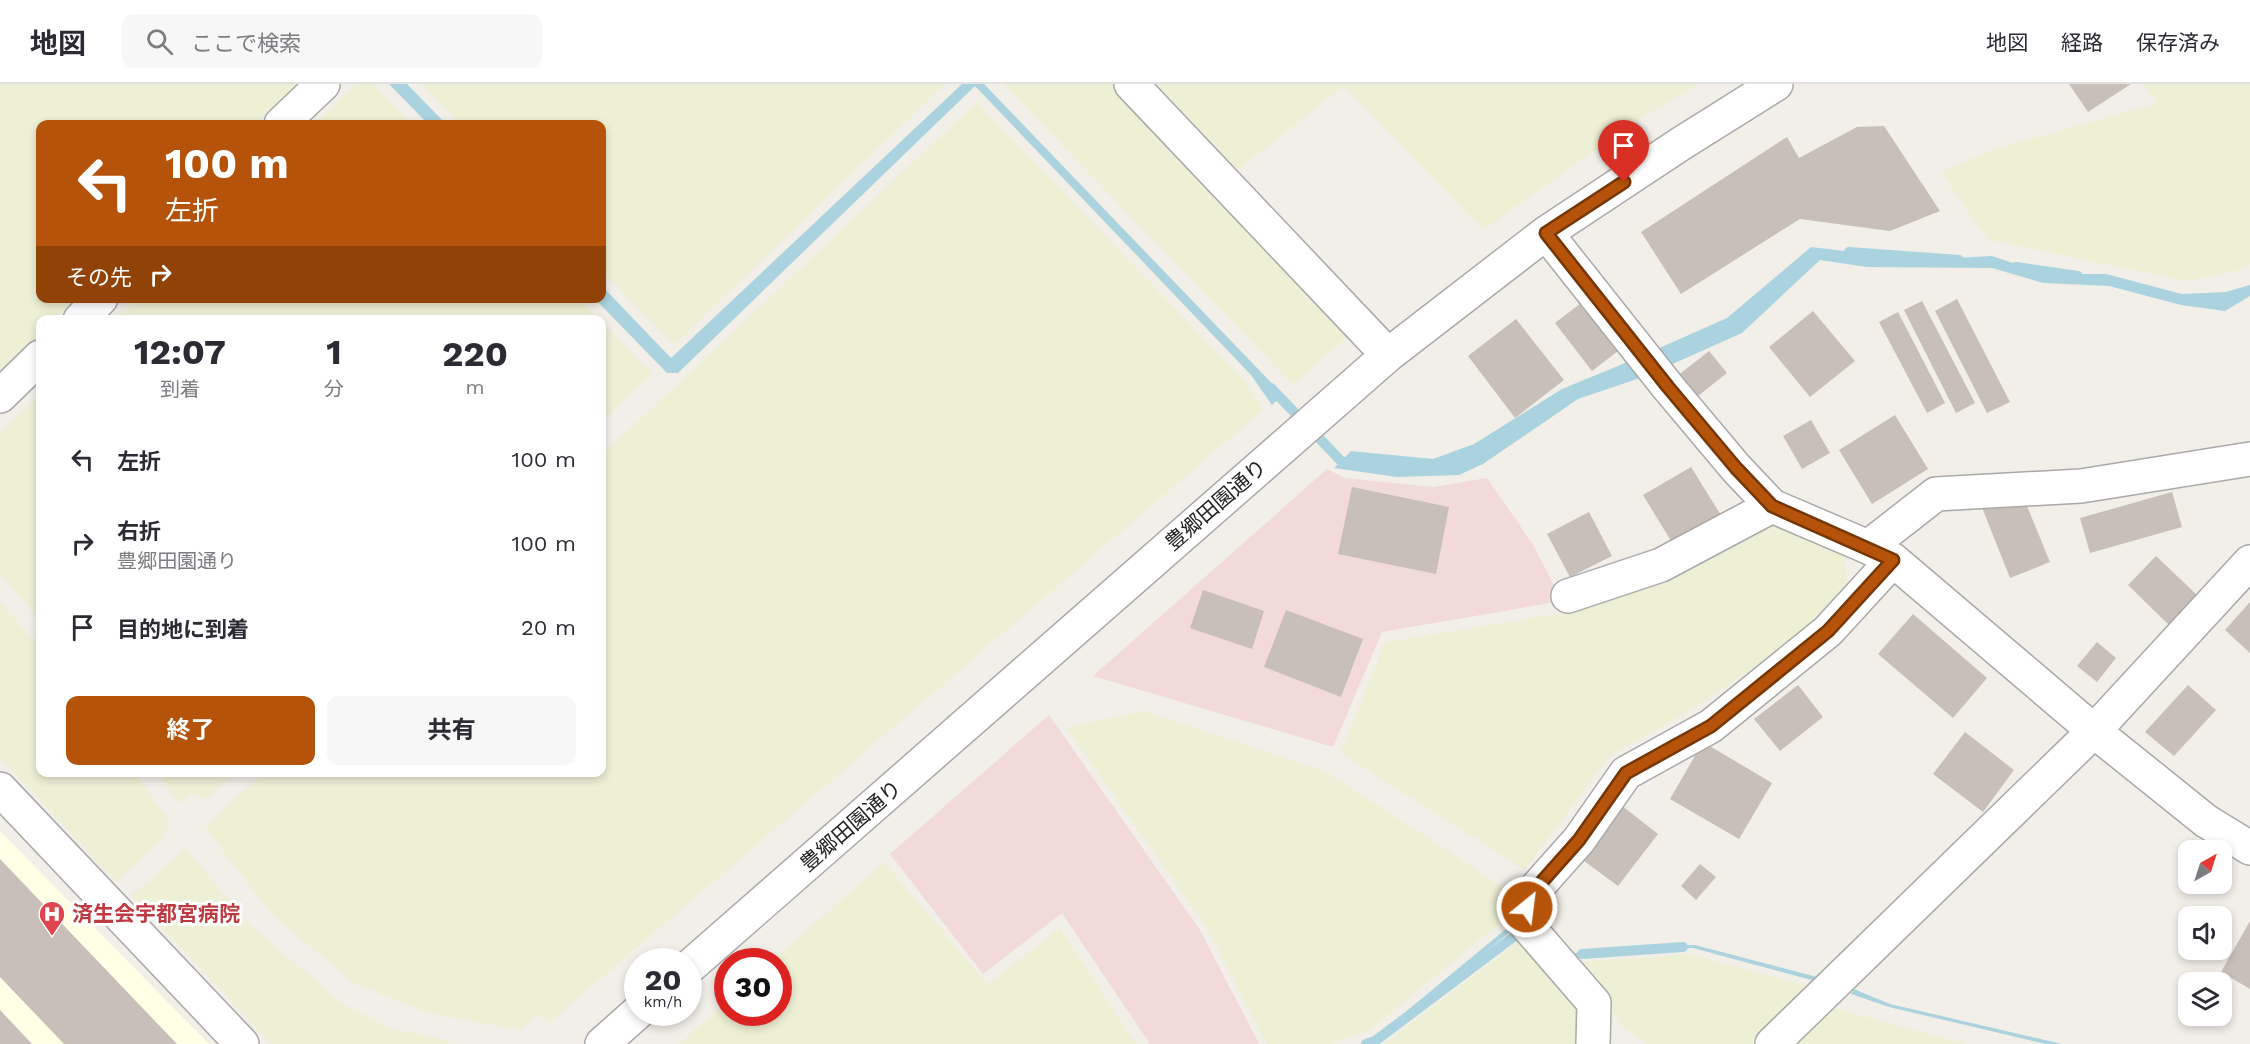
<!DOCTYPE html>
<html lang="ja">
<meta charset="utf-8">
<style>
:root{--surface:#fff;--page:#f7f7f7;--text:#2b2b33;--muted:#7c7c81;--line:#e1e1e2;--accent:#b45309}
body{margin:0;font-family:"Work Sans","Noto Sans JP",sans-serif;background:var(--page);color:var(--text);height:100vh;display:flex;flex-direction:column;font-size:22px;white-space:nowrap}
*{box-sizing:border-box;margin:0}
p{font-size:20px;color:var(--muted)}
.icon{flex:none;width:33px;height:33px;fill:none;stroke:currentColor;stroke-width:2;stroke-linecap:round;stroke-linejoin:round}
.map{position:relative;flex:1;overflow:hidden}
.drawer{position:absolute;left:36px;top:231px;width:570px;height:462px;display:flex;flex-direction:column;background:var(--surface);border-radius:12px;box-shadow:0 3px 9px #0003}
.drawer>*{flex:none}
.top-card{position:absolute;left:36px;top:36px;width:570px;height:183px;border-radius:12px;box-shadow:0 3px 9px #0003;background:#b45309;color:#fff;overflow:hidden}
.needle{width:39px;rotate:39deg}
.controls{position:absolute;left:2178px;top:756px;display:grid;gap:12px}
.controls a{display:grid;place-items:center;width:54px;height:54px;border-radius:12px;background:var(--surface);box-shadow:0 3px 9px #0003;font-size:30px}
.speed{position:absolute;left:624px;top:864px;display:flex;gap:12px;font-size:30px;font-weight:700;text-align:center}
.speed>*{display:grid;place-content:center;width:78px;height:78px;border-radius:50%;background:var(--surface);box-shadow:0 3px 9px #0003;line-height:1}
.speed small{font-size:15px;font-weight:400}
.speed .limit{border:9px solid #d22;background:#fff;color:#111}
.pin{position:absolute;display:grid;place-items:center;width:51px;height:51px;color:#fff;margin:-62px -26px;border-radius:50% 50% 50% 0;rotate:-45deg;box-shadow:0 0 6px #0007}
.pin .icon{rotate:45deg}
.me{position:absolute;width:66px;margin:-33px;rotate:29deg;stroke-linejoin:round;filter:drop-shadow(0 0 4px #0008)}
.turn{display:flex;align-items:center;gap:21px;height:126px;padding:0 30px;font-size:27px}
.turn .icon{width:78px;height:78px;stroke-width:2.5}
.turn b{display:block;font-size:42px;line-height:51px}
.then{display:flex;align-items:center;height:57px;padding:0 30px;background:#0003;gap:12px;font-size:22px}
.eta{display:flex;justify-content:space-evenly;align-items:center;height:102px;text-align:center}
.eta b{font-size:36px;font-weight:700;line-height:42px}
.action{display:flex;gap:12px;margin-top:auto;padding:12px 30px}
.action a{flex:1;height:69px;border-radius:12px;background:var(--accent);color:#fff;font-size:24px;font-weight:700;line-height:69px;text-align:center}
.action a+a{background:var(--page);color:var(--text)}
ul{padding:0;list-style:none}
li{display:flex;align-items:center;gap:18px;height:84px;padding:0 30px}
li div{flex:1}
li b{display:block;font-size:22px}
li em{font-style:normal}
header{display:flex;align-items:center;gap:36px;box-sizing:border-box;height:84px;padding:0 30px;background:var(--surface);border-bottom:2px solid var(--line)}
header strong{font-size:28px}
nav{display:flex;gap:33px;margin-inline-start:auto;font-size:21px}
.search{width:420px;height:54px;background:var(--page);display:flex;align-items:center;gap:15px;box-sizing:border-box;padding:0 21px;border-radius:12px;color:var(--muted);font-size:22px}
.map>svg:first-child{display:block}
.commercial{fill:#f2dad9}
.education{fill:#ffffe5}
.farmland{fill:#eef0d5}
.water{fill:#aad3df}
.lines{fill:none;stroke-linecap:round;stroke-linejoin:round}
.stream{stroke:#aad3df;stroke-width:10}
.building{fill:#c7bfb8}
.minor-casing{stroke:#a9a9a9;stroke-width:36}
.minor{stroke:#fff;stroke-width:33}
.route-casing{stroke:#753606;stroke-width:15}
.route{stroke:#b45309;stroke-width:10}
.labels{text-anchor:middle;stroke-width:6;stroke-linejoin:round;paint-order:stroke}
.street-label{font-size:21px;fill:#222;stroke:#fff}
.health-label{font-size:21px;font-weight:bold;fill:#be3a42;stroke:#fff;text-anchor:start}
</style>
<header>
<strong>地図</strong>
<div class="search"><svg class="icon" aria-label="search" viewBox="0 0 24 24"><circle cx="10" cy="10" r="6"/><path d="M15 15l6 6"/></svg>ここで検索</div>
<nav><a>地図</a><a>経路</a><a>保存済み</a></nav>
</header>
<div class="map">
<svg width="2250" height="960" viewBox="0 0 2250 960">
<rect width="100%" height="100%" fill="#f2efe9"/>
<path class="commercial" d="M1327 385 1345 394 1433 403 1487 394 1532 459 1562 517 1382 548 1333 663 1093 592Z
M1049 631 1200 846 1259 960H1150L1062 829 983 890 890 770Z"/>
<path class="education" d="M0 747 209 960H0Z"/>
<path class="farmland" d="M0 0H298L256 40H40V214L76 215 54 235 40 236V249L0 288Z
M356 0H373L412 40H315Z
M421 0H945L674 261 602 187V40H460Z
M1003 0H1113L1349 251 1293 301Z
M1154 0H1699L1632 40 1483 146 1344 2 1236 87Z
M2144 0H2250V180L2236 187 2187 197 1988 156 1941 88 1994 65 2157 19Z
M977 18 1245 297 1263 326 549 939 538 930 520 946 428 929 354 899 271 830 205 743 263 689 602 688V371Z
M138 214H579L599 235H116Z
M602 238 652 290 602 338Z
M40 310V537L0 489V349Z
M1773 435 1843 466 1850 507 1822 538 1693 625 1610 672 1525 786 1340 669 1385 558 1556 530 1665 492Z
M0 518 40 563V688L135 689 170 738 161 756 116 798 0 674Z
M1145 627 1327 688 1512 809 1505 835 1370 946 1330 960H1266L1208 846 1066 643Z
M157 689H235L206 715 192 710 180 720Z
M186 765 252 843 345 921 392 945 446 956 449 960H271L131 811Z
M884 778 987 900 1060 844 1136 960H679L727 917 728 928H778V878L772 877Z
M1521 856 1583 925 1581 960H1384Z
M1689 870 1815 904 1756 960H1647L1620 941 1604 912 1576 878Z
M1827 922 1966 960H1791Z"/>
<path class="water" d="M389 0H407L446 40H428Z
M962 0H984L1283 311 1272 321 1251 291 975 2 678 289H667L595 215 602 214V202L671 274Z
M1811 163 1919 176 1992 172 2045 190H2106L2182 210 2226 208 2250 201V212L2225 227 2181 221 2109 202 2043 199 1992 184 1867 183 1820 176 1742 249 1646 292 1578 315 1483 380 1459 391 1397 393 1334 384 1351 367 1433 375 1474 360 1562 305 1630 277 1727 234Z
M1512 840 1515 844 1373 958 1359 960 1374 954Z
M1638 861H1695L1821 894 1819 898 1693 864H1638L1575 872 1566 867 1575 869Z
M1854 905 1890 920 2062 960H2046L1889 923 1851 910Z"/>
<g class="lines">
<path class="stream" d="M1849 168 1959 176
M2016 183 2078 192
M1271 304 1342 378H1353
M1582 870 1683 863
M1366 960 1375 957 1524 845"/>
</g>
<path class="building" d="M2069 0H2131L2088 28Z
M1884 42 1940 127 1890 147 1800 135 1681 210 1641 148 1787 53 1799 74 1857 43Z
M1957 215 2010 318 1987 329 1935 227Z
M1922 217 1975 319 1956 329 1904 226Z
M1581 219 1618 267 1592 287 1555 239Z
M1813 227 1855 277 1810 313 1769 263Z
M1898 228 1945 319 1927 329 1879 238Z
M1516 235 1564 296 1515 334 1468 272Z
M1709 267 1727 289 1693 316 1676 293Z
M1895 331 1928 385 1872 420 1839 366Z
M1811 336 1830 369 1802 385 1783 352Z
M1691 383 1724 436 1676 465 1643 411Z
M1352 403 1449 423 1436 490 1338 470Z
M2020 405 2050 478 2010 494 1981 421Z
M2172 408 2182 443 2090 469 2080 434Z
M1589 428 1612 472 1570 493 1547 450Z
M2156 472 2197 511 2169 541 2128 501Z
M1203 506 1264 527 1252 565 1190 544Z
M2250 518V569L2225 546Z
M1286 526 1363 555 1341 613 1264 583Z
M1913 530 1987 594 1953 634 1878 570Z
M2097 558 2116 574 2097 598 2077 582Z
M1798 601 1823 633 1780 667 1754 635Z
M2188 601 2216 626 2174 672 2145 648Z
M1965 648 2014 686 1983 728 1933 690Z
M1703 658 1772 699 1739 755 1670 715Z
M1621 721 1658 750 1618 802 1580 774Z
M0 775 177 960H64L0 893Z
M1700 780 1716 793 1696 816 1681 802Z
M2250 837V905L2221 888Z
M0 926 32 960H0Z"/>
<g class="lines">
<g class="minor-casing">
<path id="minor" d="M1131 0 1388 271
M281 40 323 0
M1546 149 1668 303 1736 384 1772 422 1868 463 1893 476 2094 647 2206 737 2250 764
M80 236 101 214
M0 312 40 273
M1868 463 1936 410 2081 402 2250 375
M1568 512 1661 481 1772 422
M0 705 242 960
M688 884 1388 271 1546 149 1682 59 1776 0
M602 960 638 928
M1593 960 1594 919 1523 837 1531 810 1579 756 1626 689 1711 642 1828 547 1893 476
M1772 960 2094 647 2250 478"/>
</g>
<use href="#minor" class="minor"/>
</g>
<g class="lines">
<g class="route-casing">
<path id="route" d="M1527 823 1531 810 1579 756 1626 689 1711 642 1828 547 1893 476 1772 422 1736 384 1668 303 1546 149 1624 98"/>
</g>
<use href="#route" class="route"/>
</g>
<defs>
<g id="hospital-pin" transform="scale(1.35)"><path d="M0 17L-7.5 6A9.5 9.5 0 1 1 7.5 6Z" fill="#e0444e" stroke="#fff"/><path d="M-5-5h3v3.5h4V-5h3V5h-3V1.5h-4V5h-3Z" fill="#fff"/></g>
</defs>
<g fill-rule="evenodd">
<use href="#hospital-pin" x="52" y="830"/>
</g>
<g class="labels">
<g class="street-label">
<text transform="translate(1216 421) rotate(-41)" y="7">豊郷田園通り</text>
<text transform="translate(851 742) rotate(-41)" y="7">豊郷田園通り</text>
</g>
<g class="health-label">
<text x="72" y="837">済生会宇都宮病院</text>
</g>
</g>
</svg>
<div class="controls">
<a><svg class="needle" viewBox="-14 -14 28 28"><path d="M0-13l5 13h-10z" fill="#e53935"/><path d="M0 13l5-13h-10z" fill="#7c7c81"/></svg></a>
<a><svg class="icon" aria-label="sound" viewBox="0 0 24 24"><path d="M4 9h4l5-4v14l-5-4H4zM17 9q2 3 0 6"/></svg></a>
<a><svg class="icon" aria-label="layers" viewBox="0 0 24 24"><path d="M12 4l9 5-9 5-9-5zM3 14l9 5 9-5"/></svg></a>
</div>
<div class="speed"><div>20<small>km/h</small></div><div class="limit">30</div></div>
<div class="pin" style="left:1624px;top:98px;background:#d93025"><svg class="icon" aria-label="arrive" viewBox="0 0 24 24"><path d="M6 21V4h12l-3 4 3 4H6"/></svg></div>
<svg class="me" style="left:1527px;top:823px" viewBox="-20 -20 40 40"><circle r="17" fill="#b45309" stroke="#fff" stroke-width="3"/><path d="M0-11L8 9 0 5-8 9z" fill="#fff"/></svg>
<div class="top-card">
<div class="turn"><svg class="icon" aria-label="left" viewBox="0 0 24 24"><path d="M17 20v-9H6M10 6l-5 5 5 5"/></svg><div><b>100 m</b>左折</div></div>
<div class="then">その先<svg class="icon" aria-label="right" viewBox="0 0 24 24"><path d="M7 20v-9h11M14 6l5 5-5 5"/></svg></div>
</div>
<section class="drawer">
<div class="eta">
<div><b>12:07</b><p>到着</p></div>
<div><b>1</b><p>分</p></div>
<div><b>220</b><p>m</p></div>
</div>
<ul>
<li><svg class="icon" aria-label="left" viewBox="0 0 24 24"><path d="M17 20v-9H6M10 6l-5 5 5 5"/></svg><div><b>左折</b></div><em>100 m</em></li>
<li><svg class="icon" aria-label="right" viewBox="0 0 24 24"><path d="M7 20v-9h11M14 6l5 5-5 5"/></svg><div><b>右折</b><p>豊郷田園通り</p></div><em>100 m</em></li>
<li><svg class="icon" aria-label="arrive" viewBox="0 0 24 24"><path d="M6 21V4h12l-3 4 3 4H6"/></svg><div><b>目的地に到着</b></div><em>20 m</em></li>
</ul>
<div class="action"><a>終了</a><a>共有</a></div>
</section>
</div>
